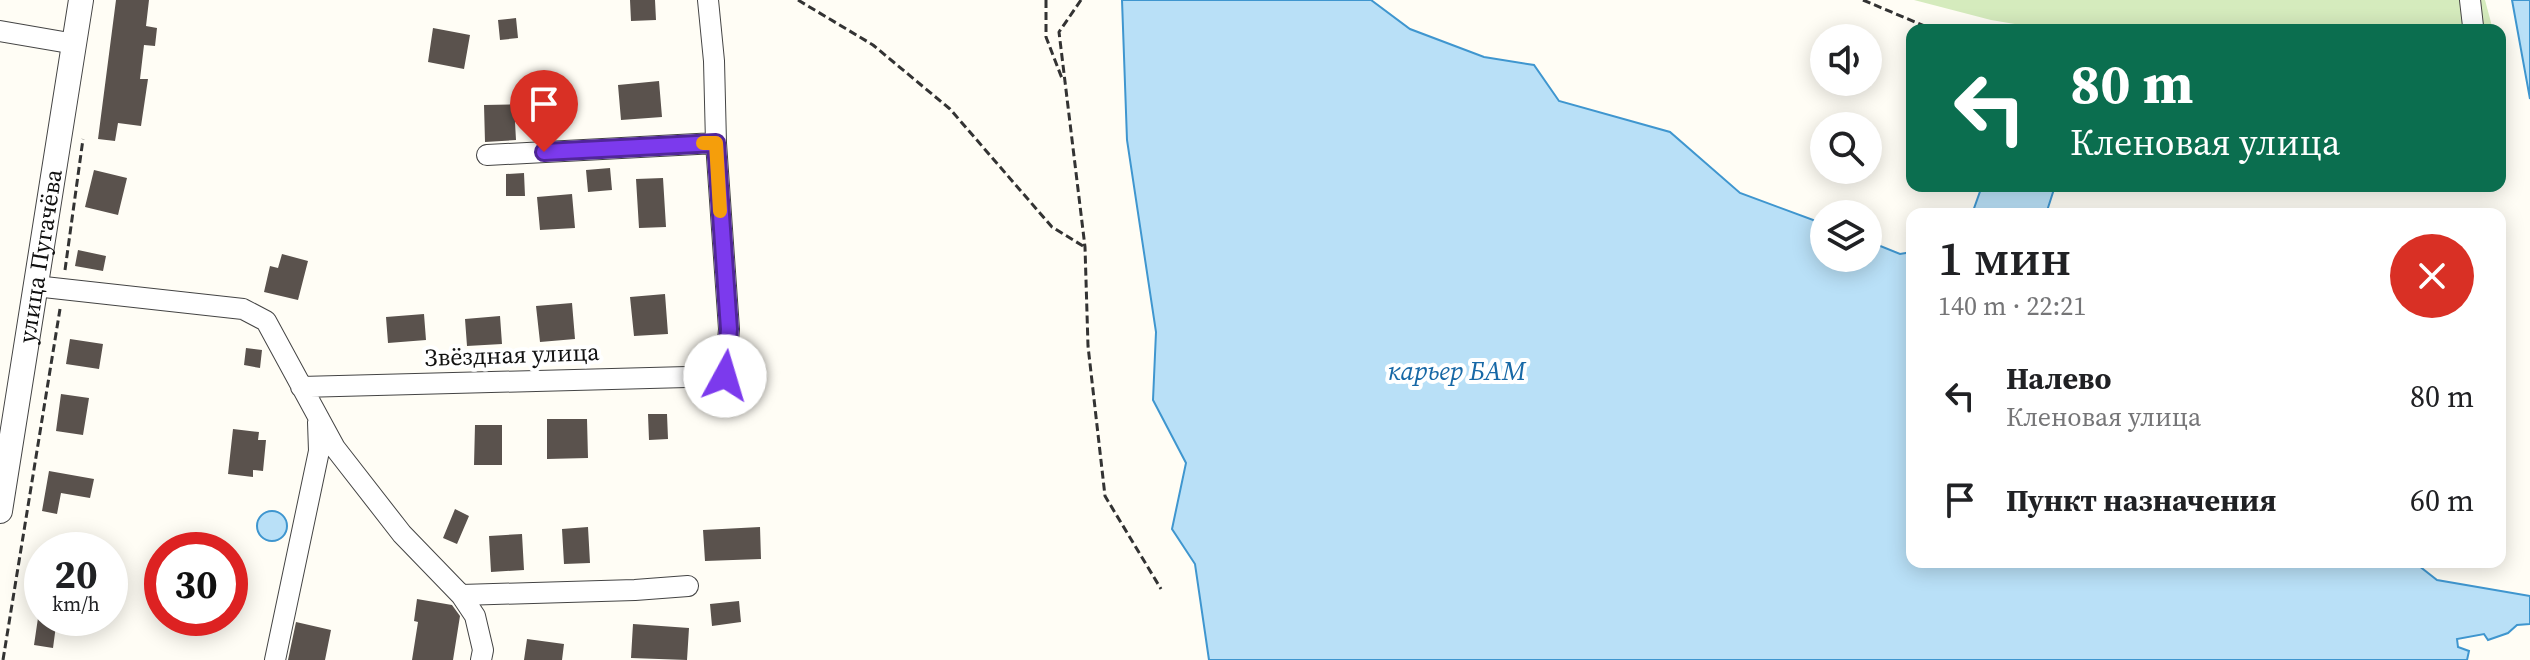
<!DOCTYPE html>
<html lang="ru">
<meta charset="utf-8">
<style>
:root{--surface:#fff;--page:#f2f2f2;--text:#202124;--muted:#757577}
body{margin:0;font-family:"Source Serif 4",serif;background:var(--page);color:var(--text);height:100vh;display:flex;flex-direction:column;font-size:30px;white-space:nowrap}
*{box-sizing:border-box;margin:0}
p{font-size:26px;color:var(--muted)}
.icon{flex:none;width:44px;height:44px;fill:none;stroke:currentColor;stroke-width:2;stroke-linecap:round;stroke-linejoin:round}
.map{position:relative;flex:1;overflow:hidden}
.panel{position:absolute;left:1906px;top:208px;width:600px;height:360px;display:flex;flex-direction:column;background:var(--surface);border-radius:16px;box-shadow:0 4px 20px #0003}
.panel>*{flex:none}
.top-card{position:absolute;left:1906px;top:24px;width:600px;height:168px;border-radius:16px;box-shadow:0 4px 20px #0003;background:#0b6e4f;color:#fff;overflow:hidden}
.controls{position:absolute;left:1810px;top:24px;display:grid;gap:16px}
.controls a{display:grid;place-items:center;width:72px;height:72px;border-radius:50%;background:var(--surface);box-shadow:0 4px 20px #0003;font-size:40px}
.speed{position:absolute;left:24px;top:532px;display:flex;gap:16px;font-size:40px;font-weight:700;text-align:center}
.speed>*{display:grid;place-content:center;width:104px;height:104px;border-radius:50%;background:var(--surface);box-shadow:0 4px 20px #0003;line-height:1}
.speed small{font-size:20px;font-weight:400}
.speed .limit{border:12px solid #d22;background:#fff;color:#111}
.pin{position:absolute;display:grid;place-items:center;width:68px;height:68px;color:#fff;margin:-82px -34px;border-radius:50% 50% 50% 0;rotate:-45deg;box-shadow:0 0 8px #0007}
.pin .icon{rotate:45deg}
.me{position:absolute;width:88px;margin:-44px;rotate:6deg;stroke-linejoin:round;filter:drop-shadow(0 0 6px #0008)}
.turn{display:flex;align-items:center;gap:28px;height:168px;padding:0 32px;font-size:36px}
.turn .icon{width:104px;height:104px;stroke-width:2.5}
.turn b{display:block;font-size:56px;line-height:68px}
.round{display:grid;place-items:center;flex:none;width:84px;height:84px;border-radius:42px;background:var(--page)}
.head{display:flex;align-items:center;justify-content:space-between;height:136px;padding:0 32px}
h1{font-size:48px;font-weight:600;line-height:60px}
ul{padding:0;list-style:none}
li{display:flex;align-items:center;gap:24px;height:104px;padding:0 32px}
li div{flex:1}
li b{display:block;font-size:30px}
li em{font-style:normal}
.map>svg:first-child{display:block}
.green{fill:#d5ebbd}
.water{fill:#b9e0f7;stroke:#3f96cf;stroke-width:2}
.building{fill:#5a524d}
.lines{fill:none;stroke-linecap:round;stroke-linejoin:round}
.minor-casing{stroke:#444;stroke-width:22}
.tertiary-casing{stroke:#444;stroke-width:26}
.path{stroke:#333;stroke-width:3;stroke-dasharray:8 4;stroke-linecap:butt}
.minor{stroke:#fff;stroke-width:20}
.tertiary{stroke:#fff;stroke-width:24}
.route-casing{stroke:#51269a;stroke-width:20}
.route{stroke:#7c3aed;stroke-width:14}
.slow{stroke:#f59e0b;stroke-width:14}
.labels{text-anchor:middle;stroke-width:8;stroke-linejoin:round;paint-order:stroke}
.street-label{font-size:24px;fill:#111;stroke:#fff}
.water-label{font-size:26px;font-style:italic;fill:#1768a6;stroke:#fff}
</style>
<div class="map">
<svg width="2530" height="660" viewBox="0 0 2530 660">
<rect width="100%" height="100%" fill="#fffdf5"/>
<path class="green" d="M1914 0H2485L2493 30H2051L1991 20Z"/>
<path class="water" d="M1122 0H1371L1410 29 1484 57 1534 65 1559 101 1670 132 1740 193 1824 224V258H1868V241L1900 254 1912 252V562H2414L2437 580 2530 596V624L2517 625 2508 633 2488 640 2484 634 2457 639 2458 647 2469 651 2467 660H1209L1195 564 1172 529 1186 463 1153 400 1156 332 1127 140Z
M2512 0H2530V99Z
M1982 186H2055L2046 214H1972Z
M257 526a15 15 0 1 1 30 0a15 15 0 1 1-30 0Z"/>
<path class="building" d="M116 0H149L146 26 157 28 155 46 144 45 140 79H148L141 126 118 123 115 141 98 139Z
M630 0H655L656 20 631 21Z
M516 18 518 38 500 40 498 20Z
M433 28 470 35 464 69 428 62Z
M555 81 558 119 515 122 516 140 485 142 484 105 526 104 524 83Z
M659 81 662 117 621 120 618 85Z
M610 168 612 190 588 192 586 170Z
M94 170 127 178 118 215 85 207Z
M524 173 525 196H506V174Z
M663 178 666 227 639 228 636 179Z
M572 194 575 228 540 230 537 197Z
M78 250 106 256 103 271 75 266Z
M282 254 308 261 298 300 264 292 270 266 278 268Z
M665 294 668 334 634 336 630 297Z
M572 303 575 339 540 342 536 306Z
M424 314 426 340 388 343 386 317Z
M500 316 502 344 467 346 465 319Z
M70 339 103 344 99 369 66 364Z
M246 348 262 350 260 368 244 365Z
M61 394 89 398 83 435 56 431Z
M648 414H667L668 439 649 440Z
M547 419H587L588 458 547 459Z
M475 425H502V465H474Z
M233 429 259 432 258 440H266L263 471 253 470V477L228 474Z
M49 471 94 479 90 498 61 493 57 514 42 511Z
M455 509 469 516 457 544 443 538Z
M588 527 590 563 564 564 562 529Z
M760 527 761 559 705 561 703 530Z
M522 534 524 570 491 572 489 536Z
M417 599 452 605 460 616 453 660H412L418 622 414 621Z
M739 601 741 622 712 626 710 604Z
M38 618H57L53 648 34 645Z
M296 622 331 630 325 660H288Z
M633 624 689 628 687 660 631 658Z
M527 639 564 644 562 660H524Z"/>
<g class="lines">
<g class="minor-casing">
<path id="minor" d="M2470 0 2473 26
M0 31 75 44
M487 155 716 143
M35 286 243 309 266 321 335 448 402 534 461 595 475 616 483 650 481 660
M301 387 725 376 729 329 716 143 714 61 708 0
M461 595 635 590 688 586
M275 660 319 451 318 422"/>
</g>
<g class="tertiary-casing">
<g id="tertiary">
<path id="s1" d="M0 511 81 0"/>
</g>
</g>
<path class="path" d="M798 0 873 45 950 109 1052 227 1083 246
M1046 0V37L1063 81
M1081 0 1059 32 1085 247 1088 346 1105 496 1161 589
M1863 0 1934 30
M1938 30 2002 26 2022 30
M2426 30 2453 28
M65 270 83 139
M3 660 60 309"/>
<use href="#minor" class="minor"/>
<use href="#tertiary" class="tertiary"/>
</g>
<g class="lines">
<g class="route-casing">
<path id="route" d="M544 152 716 143 729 329 725 376"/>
</g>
<use href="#route" class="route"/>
<path class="slow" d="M703 143H716L720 211"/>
</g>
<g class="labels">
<g class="street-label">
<text dy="8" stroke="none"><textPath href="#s1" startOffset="258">улица Пугачёва</textPath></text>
<text transform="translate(512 355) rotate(-2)" y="8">Звёздная улица</text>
</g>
<g class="water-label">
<text x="1457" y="380">карьер БАМ</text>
</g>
</g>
</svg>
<div class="controls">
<a><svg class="icon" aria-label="sound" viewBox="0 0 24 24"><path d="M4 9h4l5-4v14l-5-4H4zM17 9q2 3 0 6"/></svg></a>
<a><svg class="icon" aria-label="search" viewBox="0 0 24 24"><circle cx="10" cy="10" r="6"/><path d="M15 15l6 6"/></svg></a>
<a><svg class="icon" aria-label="layers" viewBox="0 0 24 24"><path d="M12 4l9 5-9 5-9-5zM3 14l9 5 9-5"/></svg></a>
</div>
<div class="speed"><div>20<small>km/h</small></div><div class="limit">30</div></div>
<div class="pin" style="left:544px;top:152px;background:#d93025"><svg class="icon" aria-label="arrive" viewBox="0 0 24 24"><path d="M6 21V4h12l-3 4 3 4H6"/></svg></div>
<svg class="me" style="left:725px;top:376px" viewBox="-20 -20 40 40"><circle r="19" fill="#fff"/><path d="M0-13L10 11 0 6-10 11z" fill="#7c3aed"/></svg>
<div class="top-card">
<div class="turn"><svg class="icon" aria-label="left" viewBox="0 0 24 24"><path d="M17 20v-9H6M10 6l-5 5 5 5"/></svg><div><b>80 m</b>Кленовая улица</div></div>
</div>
<section class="panel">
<div class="head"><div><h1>1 мин</h1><p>140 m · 22:21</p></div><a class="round" style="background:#d93025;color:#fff"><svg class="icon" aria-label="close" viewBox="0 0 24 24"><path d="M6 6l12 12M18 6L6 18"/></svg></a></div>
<ul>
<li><svg class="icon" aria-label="left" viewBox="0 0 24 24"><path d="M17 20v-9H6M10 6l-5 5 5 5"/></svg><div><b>Налево</b><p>Кленовая улица</p></div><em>80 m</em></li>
<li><svg class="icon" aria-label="arrive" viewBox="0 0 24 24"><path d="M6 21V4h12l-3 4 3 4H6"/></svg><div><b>Пункт назначения</b></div><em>60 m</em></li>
</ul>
</section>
</div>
